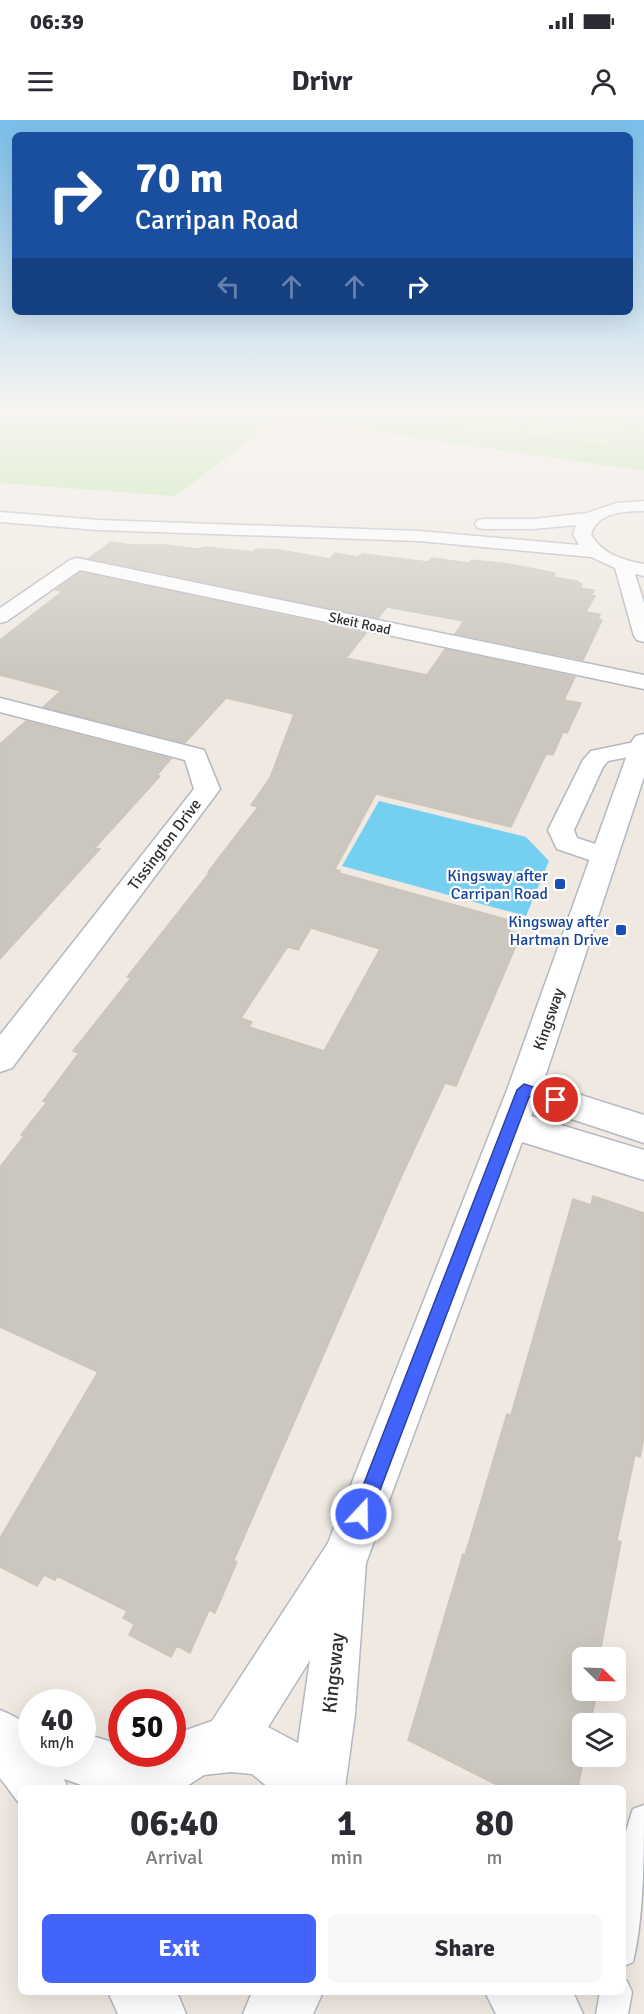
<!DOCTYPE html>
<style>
:root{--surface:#fff;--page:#f7f7f7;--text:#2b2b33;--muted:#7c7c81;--accent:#4264fb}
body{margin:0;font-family:Signika,sans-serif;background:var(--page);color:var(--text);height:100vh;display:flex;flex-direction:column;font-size:22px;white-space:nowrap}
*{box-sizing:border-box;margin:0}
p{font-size:20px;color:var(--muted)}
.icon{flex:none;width:33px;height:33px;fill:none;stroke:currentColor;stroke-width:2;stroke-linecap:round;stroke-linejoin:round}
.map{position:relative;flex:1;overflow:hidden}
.details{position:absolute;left:18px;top:1665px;width:608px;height:210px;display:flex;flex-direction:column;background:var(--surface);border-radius:9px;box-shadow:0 6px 24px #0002}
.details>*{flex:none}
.banner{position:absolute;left:12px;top:12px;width:621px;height:183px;border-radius:9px;box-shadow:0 6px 24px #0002;background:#1a4fa0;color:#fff;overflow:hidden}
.needle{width:39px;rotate:113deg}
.fabs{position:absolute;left:572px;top:1527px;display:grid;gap:12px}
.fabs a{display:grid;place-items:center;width:54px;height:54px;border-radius:9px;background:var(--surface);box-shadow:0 6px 24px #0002;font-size:30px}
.speed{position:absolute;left:18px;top:1569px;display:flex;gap:12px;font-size:30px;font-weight:700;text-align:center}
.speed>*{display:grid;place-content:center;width:78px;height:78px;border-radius:50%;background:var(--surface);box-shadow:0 6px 24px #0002;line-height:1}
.speed small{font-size:15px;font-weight:400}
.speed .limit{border:9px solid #d22;background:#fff;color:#111}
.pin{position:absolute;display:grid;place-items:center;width:51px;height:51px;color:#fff;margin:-26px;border:3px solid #fff;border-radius:50%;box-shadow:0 2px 6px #0007}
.me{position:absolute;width:66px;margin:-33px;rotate:21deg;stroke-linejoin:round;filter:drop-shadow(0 0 4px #0008)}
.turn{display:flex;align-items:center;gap:21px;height:126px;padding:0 24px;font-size:27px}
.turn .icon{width:78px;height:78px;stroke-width:2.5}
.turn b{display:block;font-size:42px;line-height:51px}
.lanes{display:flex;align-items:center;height:57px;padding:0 24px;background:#0003;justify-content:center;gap:30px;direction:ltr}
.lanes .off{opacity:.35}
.eta{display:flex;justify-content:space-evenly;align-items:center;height:102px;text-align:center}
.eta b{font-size:36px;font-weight:800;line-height:42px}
.button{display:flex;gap:12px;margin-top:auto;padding:12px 24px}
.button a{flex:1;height:69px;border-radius:9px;background:var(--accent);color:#fff;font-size:24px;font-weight:800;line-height:69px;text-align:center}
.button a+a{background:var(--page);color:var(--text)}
.status{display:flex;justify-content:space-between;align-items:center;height:42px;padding:0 30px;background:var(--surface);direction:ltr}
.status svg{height:16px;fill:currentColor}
header{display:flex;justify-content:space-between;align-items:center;height:78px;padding:0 24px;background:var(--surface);font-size:27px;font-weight:800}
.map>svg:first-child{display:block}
.green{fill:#b6e59e}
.pitch{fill:#c9ec9a}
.water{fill:#75cff0}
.building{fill:#cbc7bf;stroke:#cbc5ba;stroke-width:1.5;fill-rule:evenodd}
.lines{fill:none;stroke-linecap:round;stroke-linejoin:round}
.lane-casing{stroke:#b4b7c1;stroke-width:3}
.street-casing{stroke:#b4b7c1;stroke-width:3}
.secondary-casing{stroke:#b4b7c1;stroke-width:3}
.lane{fill:#fff;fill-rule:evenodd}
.street{fill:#fff;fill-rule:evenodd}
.secondary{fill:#fff;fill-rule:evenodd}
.route{fill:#4264fb;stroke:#2b41a3;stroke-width:1.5}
.transit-dot{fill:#1a4fb4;stroke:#fff;stroke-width:2}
.labels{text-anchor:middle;stroke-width:4.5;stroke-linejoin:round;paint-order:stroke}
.far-street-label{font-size:14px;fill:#2e2e2e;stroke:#fff}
.street-label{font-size:16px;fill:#2e2e2e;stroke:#fff}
.transit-label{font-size:16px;fill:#164399;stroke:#fff;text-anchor:end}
.near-street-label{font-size:20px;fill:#2e2e2e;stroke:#fff}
</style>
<div class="status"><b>06:39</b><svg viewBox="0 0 49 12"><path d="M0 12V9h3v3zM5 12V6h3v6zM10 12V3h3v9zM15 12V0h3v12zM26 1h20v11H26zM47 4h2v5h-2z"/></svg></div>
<header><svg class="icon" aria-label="menu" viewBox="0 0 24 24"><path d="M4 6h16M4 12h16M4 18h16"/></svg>Drivr<svg class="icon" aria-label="person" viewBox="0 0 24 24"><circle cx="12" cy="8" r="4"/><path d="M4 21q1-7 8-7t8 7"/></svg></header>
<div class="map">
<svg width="644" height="1894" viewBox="0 0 644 1894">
<rect width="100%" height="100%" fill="#efe9e1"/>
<path class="green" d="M0 292H644V351L279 298 175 376 0 363Z"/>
<path class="pitch" d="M443 292H472L521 298 511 311 434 301Z
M543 292H602L625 295 617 307 539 297Z
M535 301 614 311 606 325 525 314Z"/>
<path class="water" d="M379 681 526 717 549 741 526 796 342 746Z"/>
<path class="building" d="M111 422 130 425H165L198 429 205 427 253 432 255 429 279 430 330 439 335 433 357 437 363 434 428 442 432 438 469 443 471 440 508 444 555 453 553 457 576 461 582 464 580 468 594 470 591 475 595 476 586 492 600 494 598 499 602 500 583 540 455 514 464 501 387 487 378 498 89 438Z
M80 452 366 513 346 538 427 555 445 529 575 557 564 580 581 583 567 613 563 612 553 635 546 634 511 707 376 674 335 749 340 751 339 753 513 801 509 811 521 814 456 966 445 963 398 1064 234 1440 237 1442 215 1493 209 1490 190 1533 177 1526 171 1537 129 1515 134 1504 123 1498 127 1491 57 1456 55 1460 44 1455 37 1466 0 1447V1418L98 1252 0 1207V1047L24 1016 21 1015 47 982 43 981 79 933 73 931 131 858 127 857 210 752H208L258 687 251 685 270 658 294 594 226 578 185 623 43 587 61 571 0 555V520L63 471 56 470ZM311 808 380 829 324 931 249 907 252 902 241 898 286 829 289 827 298 830Z
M26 601 171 639 157 655 160 656 95 728 100 729 0 839V624Z
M593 1076 644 1093V1317L640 1337 635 1335 617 1420 621 1422 599 1538H582V1570H593L592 1575 596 1577 590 1604H582V1636H584L578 1668H503L408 1620 463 1434 465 1435 507 1294 511 1295 573 1079 591 1085Z"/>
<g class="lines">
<g class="lane-casing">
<path id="lane" d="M147 292H167L187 296 183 298Z
M644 1685C644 1733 644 1797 633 1842L622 1847C622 1798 615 1735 633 1689Z
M622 1858 627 1861 632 1872 628 1894H596L600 1872H622Z"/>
</g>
<g class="street-casing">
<path id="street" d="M77 438 644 555V569L80 450 7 501 0 503V488L70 440Z
M0 578 204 630 220 669 12 948 0 952V915L194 669 185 640 0 592Z
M644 620V634L608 641 603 647 574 710 577 718 614 730 617 736 614 742 604 745 557 729 548 710 583 640 591 631Z
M0 1590C26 1601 32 1605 32 1634H82V1613L122 1625V1634H147L171 1643 179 1662 176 1668H90L64 1659 68 1668H21V1686L0 1658Z
M485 1872H573L583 1894H496Z"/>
</g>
<g class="secondary-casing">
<path id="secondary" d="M644 381V391C624 391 598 392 591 414 601 434 623 440 644 444V456L635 454 644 483V522L637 520 634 516 615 448 591 437 419 421 98 410 0 402V392L98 400 419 411 579 425 573 414 576 405 533 409H484L478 408 475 404 478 400 484 399H533L587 393 616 383Z
M644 614V657L543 963 644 995V1023L535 987 531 996 644 1030V1060L522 1022 366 1443 355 1594 345 1668H269L252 1654 231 1652 204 1655 184 1668H121L129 1649 143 1634H172V1615L212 1601 328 1423 507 970 632 621 636 616ZM310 1540 298 1623 268 1607Z
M108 1872H177L186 1894H118Z
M252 1872H323L313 1894H243Z"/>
</g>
<use href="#lane" class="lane"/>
<use href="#street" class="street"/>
<use href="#secondary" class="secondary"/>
</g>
<linearGradient id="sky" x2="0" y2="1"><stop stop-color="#7abfeb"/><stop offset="0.52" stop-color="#f8f5f2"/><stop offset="1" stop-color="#f8f5f2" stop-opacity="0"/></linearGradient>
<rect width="644" height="557" fill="url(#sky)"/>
<path class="route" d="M524 964 561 976 564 980 561 984 556 985 529 977 371 1394 368 1401 361 1404 355 1401 352 1394 517 970Z"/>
<g class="transit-dot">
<rect x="554" y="758" width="12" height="12" rx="3"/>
<rect x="615" y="804" width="12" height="12" rx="3"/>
</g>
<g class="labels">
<g class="far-street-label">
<text transform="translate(360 503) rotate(12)" y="5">Skeit Road</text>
</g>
<g class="street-label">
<text transform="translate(164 724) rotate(-53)" y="6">Tissington Drive</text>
<text transform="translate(548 899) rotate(-71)" y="6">Kingsway</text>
</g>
<g class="transit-label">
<text x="548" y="761">Kingsway after<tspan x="548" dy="18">Carripan Road</tspan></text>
<text x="609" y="807">Kingsway after<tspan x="609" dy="18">Hartman Drive</tspan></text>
</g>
<g class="near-street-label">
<text transform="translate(333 1553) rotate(-84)" y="7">Kingsway</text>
</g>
</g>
</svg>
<div class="fabs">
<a><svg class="needle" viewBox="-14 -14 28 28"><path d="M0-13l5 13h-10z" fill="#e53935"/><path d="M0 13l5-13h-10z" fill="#7c7c81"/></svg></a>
<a><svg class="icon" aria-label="layers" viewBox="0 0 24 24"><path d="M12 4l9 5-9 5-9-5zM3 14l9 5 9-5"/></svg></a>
</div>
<div class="speed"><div>40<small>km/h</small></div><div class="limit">50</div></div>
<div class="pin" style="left:556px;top:980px;background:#d93025"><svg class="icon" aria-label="arrive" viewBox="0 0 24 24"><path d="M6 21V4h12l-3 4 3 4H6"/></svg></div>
<svg class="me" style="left:361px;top:1394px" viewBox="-20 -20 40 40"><circle r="17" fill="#4264fb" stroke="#fff" stroke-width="3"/><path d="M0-11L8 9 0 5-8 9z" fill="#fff"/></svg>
<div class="banner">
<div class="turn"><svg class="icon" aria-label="right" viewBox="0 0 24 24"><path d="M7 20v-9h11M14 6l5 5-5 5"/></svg><div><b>70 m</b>Carripan Road</div></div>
<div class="lanes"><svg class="icon off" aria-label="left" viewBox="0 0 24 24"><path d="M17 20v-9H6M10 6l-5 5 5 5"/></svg><svg class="icon off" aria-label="ahead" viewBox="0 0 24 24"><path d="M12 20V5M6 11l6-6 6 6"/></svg><svg class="icon off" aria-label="ahead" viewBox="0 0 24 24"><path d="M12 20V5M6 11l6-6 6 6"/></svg><svg class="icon" aria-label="right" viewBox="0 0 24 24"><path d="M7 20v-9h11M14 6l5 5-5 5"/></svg></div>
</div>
<section class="details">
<div class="eta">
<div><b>06:40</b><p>Arrival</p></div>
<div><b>1</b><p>min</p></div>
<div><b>80</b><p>m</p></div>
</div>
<div class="button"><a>Exit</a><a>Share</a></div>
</section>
</div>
